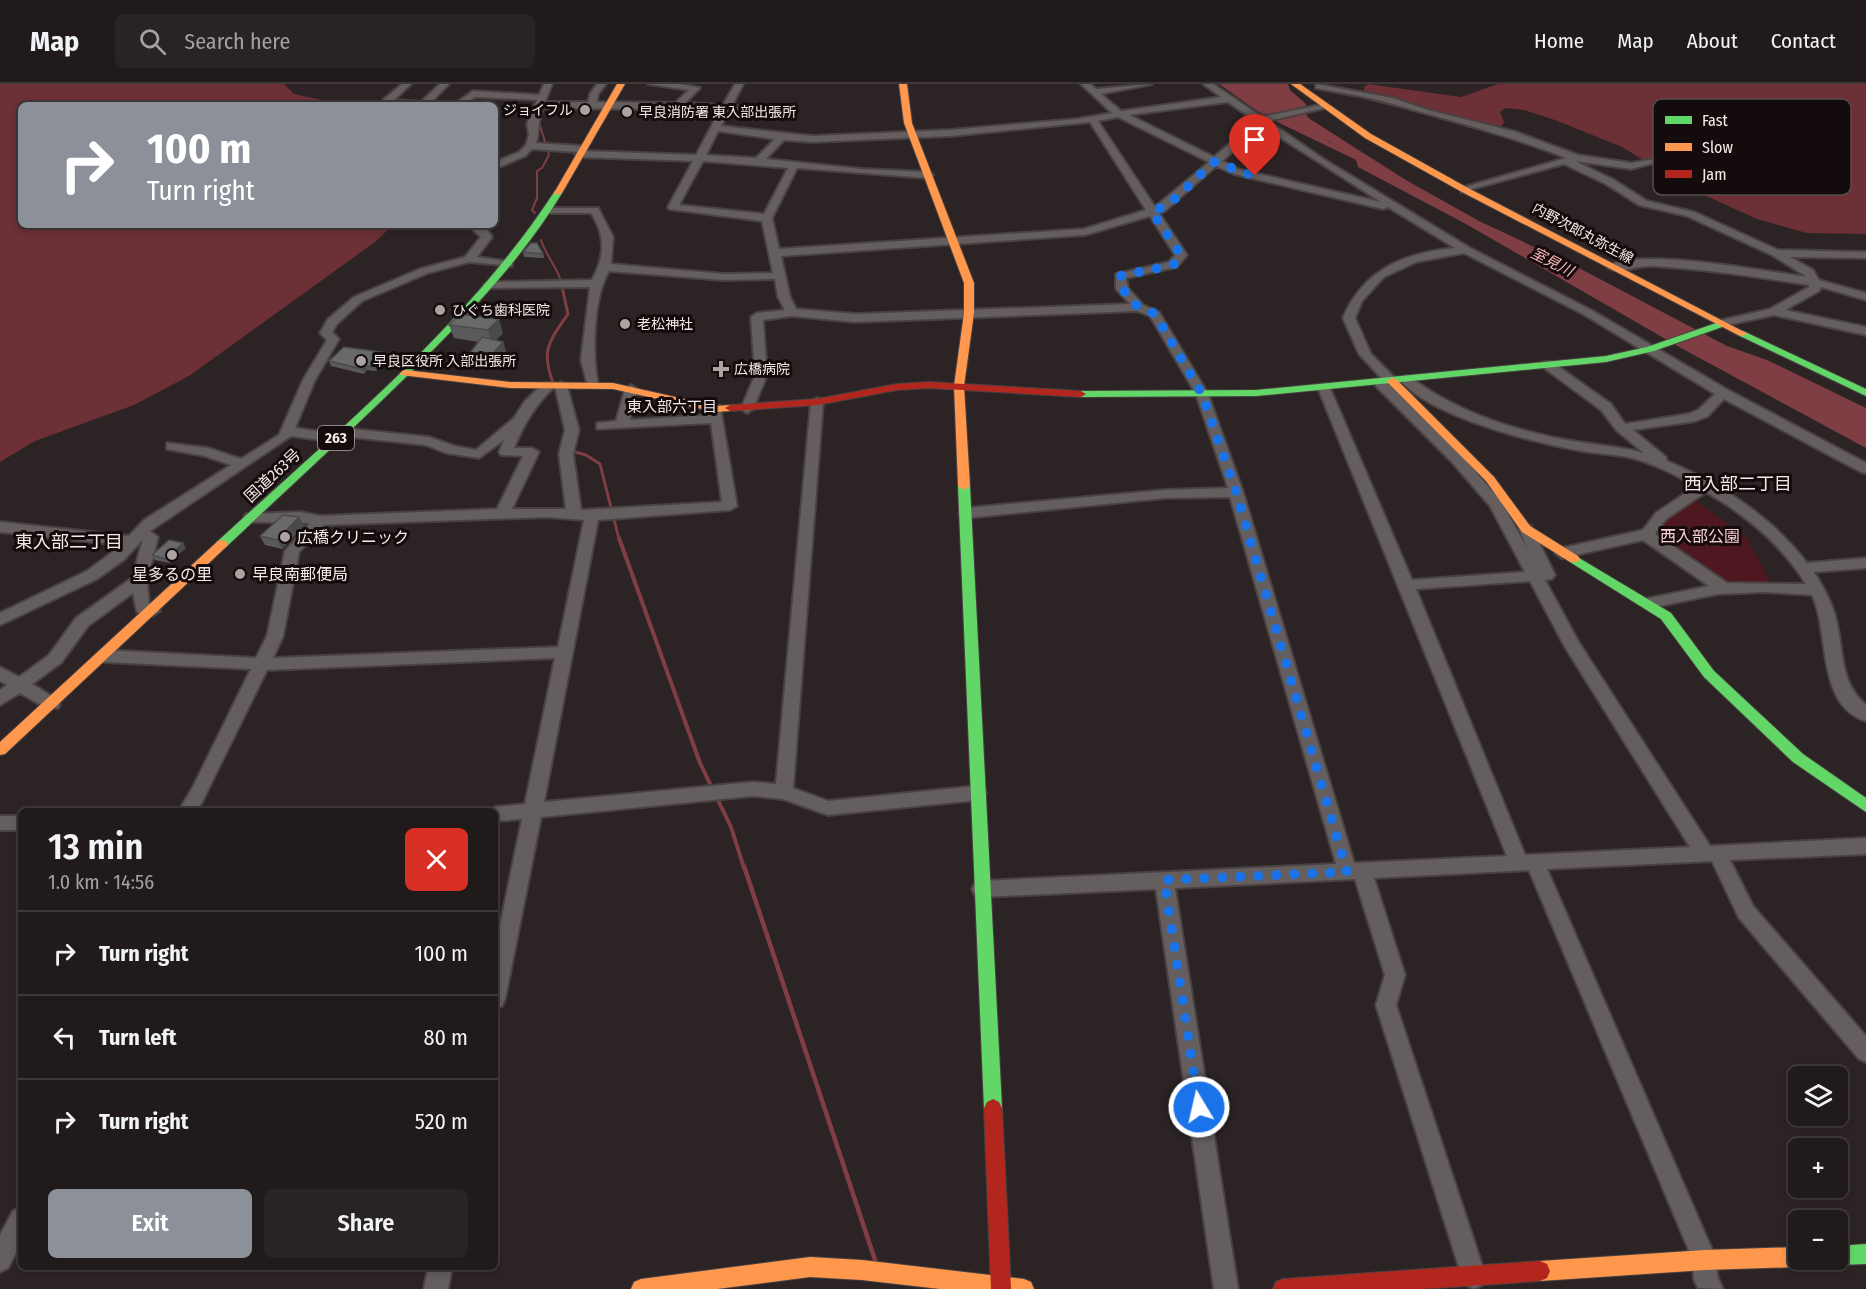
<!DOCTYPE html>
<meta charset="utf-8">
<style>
:root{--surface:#211a1b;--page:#292324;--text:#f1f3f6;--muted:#a2a1a3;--line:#3e383a;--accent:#8c9099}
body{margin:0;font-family:"Fira Sans Condensed","Noto Sans JP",sans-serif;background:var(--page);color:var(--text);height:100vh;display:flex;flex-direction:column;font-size:22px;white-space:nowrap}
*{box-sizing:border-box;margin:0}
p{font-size:20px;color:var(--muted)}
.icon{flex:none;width:33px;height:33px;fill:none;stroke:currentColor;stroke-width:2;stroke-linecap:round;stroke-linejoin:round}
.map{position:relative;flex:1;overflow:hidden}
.panel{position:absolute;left:18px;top:724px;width:480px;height:462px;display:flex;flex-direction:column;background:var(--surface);border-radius:9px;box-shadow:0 3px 9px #0003,0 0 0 2px var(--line)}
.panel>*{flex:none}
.guide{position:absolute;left:18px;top:18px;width:480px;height:126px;border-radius:9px;box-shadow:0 3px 9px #0003,0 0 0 2px var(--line);background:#8c9099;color:#fff;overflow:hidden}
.fabs{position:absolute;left:1788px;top:982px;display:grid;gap:12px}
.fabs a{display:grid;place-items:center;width:60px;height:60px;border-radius:9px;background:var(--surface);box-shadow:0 3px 9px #0003,0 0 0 2px var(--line);font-size:30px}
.pin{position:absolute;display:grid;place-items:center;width:51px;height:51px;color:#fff;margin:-62px -26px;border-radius:50% 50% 50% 0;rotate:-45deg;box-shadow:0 0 6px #0007}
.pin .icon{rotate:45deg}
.me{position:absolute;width:66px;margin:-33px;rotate:351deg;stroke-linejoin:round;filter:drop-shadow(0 0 4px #0008)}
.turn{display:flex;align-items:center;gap:21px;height:126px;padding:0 30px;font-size:27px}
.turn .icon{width:78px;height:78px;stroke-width:2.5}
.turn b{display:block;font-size:42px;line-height:51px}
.round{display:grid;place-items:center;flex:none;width:63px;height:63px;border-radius:9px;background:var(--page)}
.headline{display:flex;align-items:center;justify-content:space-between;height:102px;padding:0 30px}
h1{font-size:36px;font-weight:600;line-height:45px}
.cta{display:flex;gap:12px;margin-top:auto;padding:12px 30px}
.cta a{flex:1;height:69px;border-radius:9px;background:var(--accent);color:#fff;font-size:24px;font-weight:600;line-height:69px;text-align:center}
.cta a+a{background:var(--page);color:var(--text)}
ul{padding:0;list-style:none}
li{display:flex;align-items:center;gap:18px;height:84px;padding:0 30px;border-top:2px solid var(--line)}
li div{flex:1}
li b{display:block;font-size:22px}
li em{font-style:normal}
header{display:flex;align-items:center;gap:36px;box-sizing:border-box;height:84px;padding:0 30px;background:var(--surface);border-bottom:2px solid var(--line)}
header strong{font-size:28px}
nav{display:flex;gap:33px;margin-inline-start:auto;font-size:21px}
.search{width:420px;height:54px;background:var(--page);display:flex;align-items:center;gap:15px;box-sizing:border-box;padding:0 21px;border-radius:9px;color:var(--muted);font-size:22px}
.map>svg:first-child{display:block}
.green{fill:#4f1820}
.forest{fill:#6c3036}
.water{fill:#7e3e44}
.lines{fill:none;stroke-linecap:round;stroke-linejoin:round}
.stream-far3{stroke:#7e3e44;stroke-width:2}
.stream-far2{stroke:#7e3e44;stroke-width:3}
.stream-far1{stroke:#7e3e44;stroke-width:4}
.stream{stroke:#7e3e44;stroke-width:4.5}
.river{fill:#7e3e44;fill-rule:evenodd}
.street-casing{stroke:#494142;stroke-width:4}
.fast-casing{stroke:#494142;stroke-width:2}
.slow-casing{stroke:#494142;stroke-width:2}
.jam-casing{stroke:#494142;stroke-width:2}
.street{fill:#645e5e;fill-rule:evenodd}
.fast{fill:#63d668;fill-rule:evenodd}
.slow{fill:#ff974d;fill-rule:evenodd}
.jam{fill:#b3261e;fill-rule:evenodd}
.wall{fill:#5a5a5d}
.shaded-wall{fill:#4a4a4c}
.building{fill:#69696c;stroke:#4a4a4c;stroke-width:1.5}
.route{stroke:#1a73e8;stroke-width:10;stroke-dasharray:0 18}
.poi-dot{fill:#aea3a3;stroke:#130b0c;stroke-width:2}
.labels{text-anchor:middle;stroke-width:6;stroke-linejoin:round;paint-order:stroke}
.far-poi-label{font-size:14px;fill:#f4e8e8;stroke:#130b0c;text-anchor:start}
.far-street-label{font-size:14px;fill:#f4e8e8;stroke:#130b0c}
.far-water-label{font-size:15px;font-style:italic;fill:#fcbbbe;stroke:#130b0c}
.far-neighbourhood-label{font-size:15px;fill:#f4e8e8;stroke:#130b0c}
.shield{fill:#130b0c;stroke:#b0a6a6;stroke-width:1.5}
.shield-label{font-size:15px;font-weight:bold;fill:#f4e8e8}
.street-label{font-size:16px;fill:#f4e8e8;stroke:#130b0c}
.park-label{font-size:16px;fill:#f9ccce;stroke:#130b0c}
.poi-label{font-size:16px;fill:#f4e8e8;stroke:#130b0c;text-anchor:start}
.neighbourhood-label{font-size:18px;fill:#f4e8e8;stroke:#130b0c}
.key{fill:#130b0c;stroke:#564d4e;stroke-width:1.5}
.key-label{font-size:16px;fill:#f4e8e8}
</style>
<header>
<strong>Map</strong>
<div class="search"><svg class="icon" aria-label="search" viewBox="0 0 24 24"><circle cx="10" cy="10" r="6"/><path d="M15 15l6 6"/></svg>Search here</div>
<nav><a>Home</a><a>Map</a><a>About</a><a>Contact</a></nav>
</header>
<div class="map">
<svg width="1866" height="1205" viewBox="0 0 1866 1205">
<rect width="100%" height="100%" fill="#2c2324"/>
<path class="green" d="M1695 416 1747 454 1772 501H1725L1656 456 1667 435Z"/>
<path class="forest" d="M0 0H284L294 10 346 21H21V141H393L375 158 189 292 134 321 35 357 0 378Z
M1368 0 1461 13 1498 0H1866V150L1807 149 1757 135 1693 106 1622 63 1555 36 1524 26 1505 24 1500 28 1504 38 1500 45 1475 42 1371 17 1365 13 1364 3Z"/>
<path class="water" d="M1219 0H1288L1290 6 1306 20 1307 32 1329 58 1360 70 1387 89 1397 91 1479 137 1579 184 1727 262 1767 276 1866 324V364L1681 264 1466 140 1358 83 1356 76 1263 31Z"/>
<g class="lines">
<path class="stream-far3" d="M535 129 532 126 537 114V87L542 84 549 71 539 38 551 0
M541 156C546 172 558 184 562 200"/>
<path class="stream-far2" d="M554 301C540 267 549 257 568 230L561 198
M571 367 586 371 600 380 619 455"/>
<path class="stream-far1" d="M619 454 700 679 713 706
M716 712 731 743 744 784"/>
<path class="stream" d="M744 782 875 1176"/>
<path class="river" d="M1240 0H1255L1423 107 1421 110H1411Z"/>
<g class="street-casing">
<path id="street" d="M402 0H411L394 16 421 18 440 0H449L431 18 438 21 383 20V16Z
M544 0H552L545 18H588L590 10 597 0H606L598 10 597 18 675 19 689 6 648 0H681L700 4 685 19 723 21 735 0H743L732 22 779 24 784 27 779 30 729 27 721 42 813 52 950 46 1077 35 1112 29 1081 0H1090L1096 5 1152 0 1101 10 1121 27 1221 13 1203 0H1213L1262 33 1325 20V24L1268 37 1325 76 1470 164 1591 226 1728 306 1866 379V389L1861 388 1724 315 1708 332 1696 337 1633 346 1666 373 1667 377C1721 400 1771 432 1807 479L1866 474V484L1814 488C1823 503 1832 518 1836 535 1844 567 1839 598 1866 621V637C1816 622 1830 548 1812 511L1765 508 1718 510 1650 524 1645 523 1642 519 1645 515 1709 502 1643 456 1562 474 1555 469 1562 464 1643 446 1656 429 1696 402C1675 391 1655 380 1632 374 1616 370 1599 370 1582 367 1535 359 1431 333 1400 296L1406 292 1410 293C1455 327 1512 346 1567 356 1593 361 1619 362 1644 369L1617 347 1601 326 1544 284V278H1552L1611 320 1625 340 1688 330 1698 326 1715 310 1583 230 1464 169 1416 178 1384 193 1362 217 1355 234 1371 270 1398 297 1396 300H1388L1461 371 1501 417 1528 466 1519 445 1526 440 1531 442 1555 491 1552 495 1545 496 1578 557 1710 762 1866 754V770L1730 776 1753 822 1866 952V978L1859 975 1739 834 1712 777 1547 785 1713 1168 1718 1194 1723 1205 1698 1204 1694 1196 1693 1176 1529 786 1374 794 1405 891 1396 921 1486 1193 1482 1201 1474 1205 1466 1201 1462 1193 1376 921 1385 891 1355 795 1175 804 1238 1205H1214L1156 805 982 813 975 811 972 805 975 799 982 797 1336 780 1230 413 1165 414 966 434 959 429 966 424 1165 406 1228 404 1196 310 1150 232 1137 227 856 238 792 232 763 236 767 291 753 325 747 329 741 325 755 291 751 233 757 229 785 226 778 213 775 195 724 196 609 187C593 214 592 270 598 300L592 304 588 303 581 276 590 203 490 204 484 201 490 198 592 196C605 172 606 152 591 129H548L544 128V124H598L613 153 611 180 724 190 773 189 762 137 669 125 668 123 693 77 580 73 575 70 578 68 532 65 525 72 495 85V78L519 68 526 61 529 50 527 40 537 16 475 13 464 21H453L473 7 539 11ZM1228 18 1256 37 1214 73 1129 31ZM543 24 720 26 696 71 585 67 587 65 582 62 536 59C540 46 537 38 543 24ZM1118 33 1209 78 1155 123 1098 37ZM1090 38 1146 126 1084 145 779 165 772 134 797 84 928 94 933 91 928 88 862 85 766 75 784 56 813 58 950 52ZM1262 42 1381 118 1237 85 1222 77ZM718 47 775 55 756 74 706 71ZM703 77 788 84 764 130 679 121ZM1216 82 1234 90 1383 125 1388 123 1455 164C1404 169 1364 185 1343 234L1359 270 1383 296H1376V302L1451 377 1490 422 1525 488 1412 496 1330 304 1324 300 1318 304 1507 772 1354 779 1243 408 1208 310 1159 228 1143 221 1128 204 1126 194 1177 183 1187 171 1159 129 1165 127ZM1150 132 1175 171 1169 178 1116 190V205L1130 220 856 230 796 225 790 213 781 172 1085 151ZM1706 408C1746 431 1781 460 1806 500L1727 499 1655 450 1666 435ZM1530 497 1565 563 1690 763 1525 771 1416 505Z
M1316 0 1393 14 1428 26 1516 48 1578 71 1631 79 1654 75V79L1631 85 1575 77 1614 96 1647 117 1694 128 1778 166 1866 168V174L1790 173 1813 186 1819 196 1866 209V216L1821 203 1819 207 1785 226 1866 243V251L1774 231 1718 243V237L1770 225 1809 203V201C1757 193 1705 185 1652 182 1639 181 1617 191 1607 183 1633 162 1770 188 1807 193L1772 171 1687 132 1639 121 1606 100 1564 80 1461 108V104L1566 74C1508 51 1448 36 1389 19 1365 12 1340 9 1316 4Z
M468 141C480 141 486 141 492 153L477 173 512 178V182L469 178 428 189 362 217 337 240 332 248 339 255 315 296 295 344 337 350V345L342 344 429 353 454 362 476 366 514 334 525 317 544 299H552V305C534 323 524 340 514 364H532L539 368 512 425H566L559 370 565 346 555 302 561 298 567 302 579 346 573 370 581 426 722 418 711 339 597 345V339L616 337 625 305 631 301 637 305 630 336 709 331 710 322H720L737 422 730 426 598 436 544 718 753 698 776 700 811 318 817 314 823 318 793 704 828 717 977 702 983 704 986 709 983 714 977 716 828 731 783 715 753 712 541 733 505 915 502 922 495 924V866L522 735 495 737V728H487L495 723 525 720 555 574 267 586 197 728H178L193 703 251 585 104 578 96 572 104 566 256 574 267 552 285 467 310 439 251 438 244 433 246 430 300 428 320 432 497 425 523 372 501 371 499 368 504 356 479 374 446 369 426 361 341 352V357L336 358 291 352 150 447 158 453 147 497 149 521 157 523 160 527 152 532 137 528 133 509 88 542 61 579 32 600 58 616 60 620 58 624H46L20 609 0 621V606L7 601 0 597V583L19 593 49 571 76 534 132 494 143 455 125 475 97 495 0 541V529L87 487 122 461 0 448V438L129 452 144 436 231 381 205 372 167 365V359L208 364 241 375 279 351 303 296 327 256 320 249 328 235 354 213 420 185 465 173 481 153ZM547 433 584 436 558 563 273 574 283 552 299 468 324 441Z
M0 732H21V746H0Z
M21 1123V1159L8 1184 0 1188V1151L13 1127Z
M428 1184H452L448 1205H424Z"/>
</g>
<g class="fast-casing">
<path id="fast" d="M555 107 562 109C521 177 465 234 409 290 349 349 287 405 226 463H218L216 460 218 457C335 349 467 242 555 107Z
M1722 237 1727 240 1725 242 1654 267 1606 278 1256 312 1081 313 1076 310 1081 307 1256 306 1606 272 1647 263Z
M1743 247 1866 305V312L1740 252V248Z
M964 398 970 402 1002 1024 999 1030 993 1033 987 1030 984 1024 958 402Z
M1574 471 1671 529 1714 587 1803 670 1866 714V728L1793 678 1704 593 1661 535 1570 478 1568 475 1570 472Z
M1866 1160V1180L1838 1181 1831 1178 1830 1176H1838V1162Z"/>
</g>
<g class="slow-casing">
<path id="slow" d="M617 0H625L562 109 555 111 554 109Z
M899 0H907L912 39 974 199V229L964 302 970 402 964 406 958 402 954 302 964 229V199L904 39Z
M1291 0H1300L1371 50 1468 104 1748 250 1740 252 1462 108 1365 54Z
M405 286 510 298 613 299 715 322 730 321 735 324 730 327 715 328 613 305 510 304 401 291 400 289Z
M1392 294 1396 295 1494 393 1530 442 1578 472 1580 475 1578 478H1570L1522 448 1486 397 1388 299 1387 297Z
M222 456 226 457 228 460 226 463 5 670 0 671V658L218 457Z
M1798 1163V1176H1806L1805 1180 1798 1183 1705 1186 1540 1197 1533 1194 1530 1187 1533 1180 1540 1177 1705 1166Z
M810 1173 862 1176 1024 1195 1031 1198 1034 1205H940L862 1196 810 1193 717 1205H631L634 1198 641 1195Z"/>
</g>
<g class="jam-casing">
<path id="jam" d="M929 298 1081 307 1086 310 1081 313 929 304 897 306 817 321 730 327 725 324 730 321 817 315 897 300Z
M993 1015 999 1018 1002 1024 1011 1205H991L984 1024 987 1018Z
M1540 1177 1547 1180 1550 1187 1547 1194 1540 1197 1423 1205H1273L1276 1198 1283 1195Z"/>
</g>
<use href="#street" class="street"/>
<use href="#fast" class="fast"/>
<use href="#slow" class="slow"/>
<use href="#jam" class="jam"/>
</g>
<path class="wall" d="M523 168 543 170 544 174 524 173Z
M460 230 503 249 496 256 503 258 506 267 491 284 470 282 467 273 478 258 454 254 449 241Z
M388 269 390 273 376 287 367 286 364 290 331 282 329 277Z
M299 433 304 442 282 465 265 461 260 452Z
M186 464 169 479 155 476 152 471Z"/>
<path class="shaded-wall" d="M499 235 503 249 492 260 488 246Z
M503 258 506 267 491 284 488 275Z
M388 269 390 273 376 287 374 283Z
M365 282 367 286 364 290 362 285Z
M299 433 304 442 282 465 277 456Z
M183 459 186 464 169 479 166 475Z"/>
<path class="building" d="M531 159H537L543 170 523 168Z
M460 230 499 235 488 246 449 241Z
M482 253 503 258 488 275 467 273Z
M344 263 388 269 374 283 365 282 362 285 329 277Z
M283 431 299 433 277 456 260 452Z
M169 456 183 459 166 475 152 471Z"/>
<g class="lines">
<path class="route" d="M1199 1023 1164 796 1347 788 1236 408 1202 310 1155 230 1134 220 1122 204 1120 192 1173 181 1181 171 1152 128 1169 120 1214 78 1255 92"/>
</g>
<g class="poi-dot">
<circle cx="585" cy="26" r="6"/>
<circle cx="627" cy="28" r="6"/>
<circle cx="440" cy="226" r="6"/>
<circle cx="625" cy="240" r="6"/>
<circle cx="361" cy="277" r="6"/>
<path d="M718 276h6v6h6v6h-6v6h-6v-6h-6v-6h6z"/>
<circle cx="285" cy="453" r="6"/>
<circle cx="172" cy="471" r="6"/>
<circle cx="240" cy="490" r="6"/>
</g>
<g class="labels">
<g class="far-poi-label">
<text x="573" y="31" text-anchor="end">ジョイフル</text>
<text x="639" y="33">早良消防署 東入部出張所</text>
<text x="452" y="231">ひぐち歯科医院</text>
<text x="637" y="245">老松神社</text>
<text x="373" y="282">早良区役所 入部出張所</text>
<text x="734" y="290">広橋病院</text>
</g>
<g class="far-street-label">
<text transform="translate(1583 149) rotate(28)" y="5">内野次郎丸弥生線</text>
</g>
<g class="far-water-label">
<text transform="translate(1552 178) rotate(27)" y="5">室見川</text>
</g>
<g class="far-neighbourhood-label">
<text x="672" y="328">東入部六丁目</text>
</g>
<rect class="shield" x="318" y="342" width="36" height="24" rx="4.5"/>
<g class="shield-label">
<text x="336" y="359">263</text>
</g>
<g class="street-label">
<text transform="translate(272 391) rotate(-43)" y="6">国道263号</text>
</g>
<g class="park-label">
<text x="1700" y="458">西入部公園</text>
</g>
<g class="poi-label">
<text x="297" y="459">広橋クリニック</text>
<text x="172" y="496" text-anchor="middle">星多るの里</text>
<text x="252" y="496">早良南郵便局</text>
</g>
<g class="neighbourhood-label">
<text x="1738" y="406">西入部二丁目</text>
<text x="69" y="464">東入部二丁目</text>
</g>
</g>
<rect x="1653" y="15" width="198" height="96" rx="9" class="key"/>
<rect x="1665" y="32" width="27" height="8" fill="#63d668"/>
<rect x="1665" y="59" width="27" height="8" fill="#ff974d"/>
<rect x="1665" y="86" width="27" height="8" fill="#b3261e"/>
<g class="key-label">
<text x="1702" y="42">Fast</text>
<text x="1702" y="69">Slow</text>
<text x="1702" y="96">Jam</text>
</g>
</svg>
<div class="fabs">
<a><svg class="icon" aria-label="layers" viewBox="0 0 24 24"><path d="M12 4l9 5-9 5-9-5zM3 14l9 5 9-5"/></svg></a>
<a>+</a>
<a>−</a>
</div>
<div class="pin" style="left:1255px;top:92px;background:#d93025"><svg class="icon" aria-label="arrive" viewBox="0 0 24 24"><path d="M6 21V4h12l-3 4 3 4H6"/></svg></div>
<svg class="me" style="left:1199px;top:1023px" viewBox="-20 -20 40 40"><circle r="17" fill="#1a73e8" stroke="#fff" stroke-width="3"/><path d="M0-11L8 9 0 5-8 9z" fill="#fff"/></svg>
<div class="guide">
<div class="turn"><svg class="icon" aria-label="right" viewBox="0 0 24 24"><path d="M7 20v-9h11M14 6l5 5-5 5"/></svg><div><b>100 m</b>Turn right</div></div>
</div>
<section class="panel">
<div class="headline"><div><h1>13 min</h1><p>1.0 km · 14:56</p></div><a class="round" style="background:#d93025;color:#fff"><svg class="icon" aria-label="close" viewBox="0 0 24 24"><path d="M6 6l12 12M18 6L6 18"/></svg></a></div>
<ul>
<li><svg class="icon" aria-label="right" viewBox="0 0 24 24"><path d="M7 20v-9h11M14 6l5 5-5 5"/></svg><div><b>Turn right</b></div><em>100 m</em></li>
<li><svg class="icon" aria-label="left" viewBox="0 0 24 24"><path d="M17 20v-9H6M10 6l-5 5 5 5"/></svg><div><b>Turn left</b></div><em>80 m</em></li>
<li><svg class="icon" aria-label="right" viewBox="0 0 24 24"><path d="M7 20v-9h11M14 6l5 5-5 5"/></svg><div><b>Turn right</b></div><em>520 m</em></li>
</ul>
<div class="cta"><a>Exit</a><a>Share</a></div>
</section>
</div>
